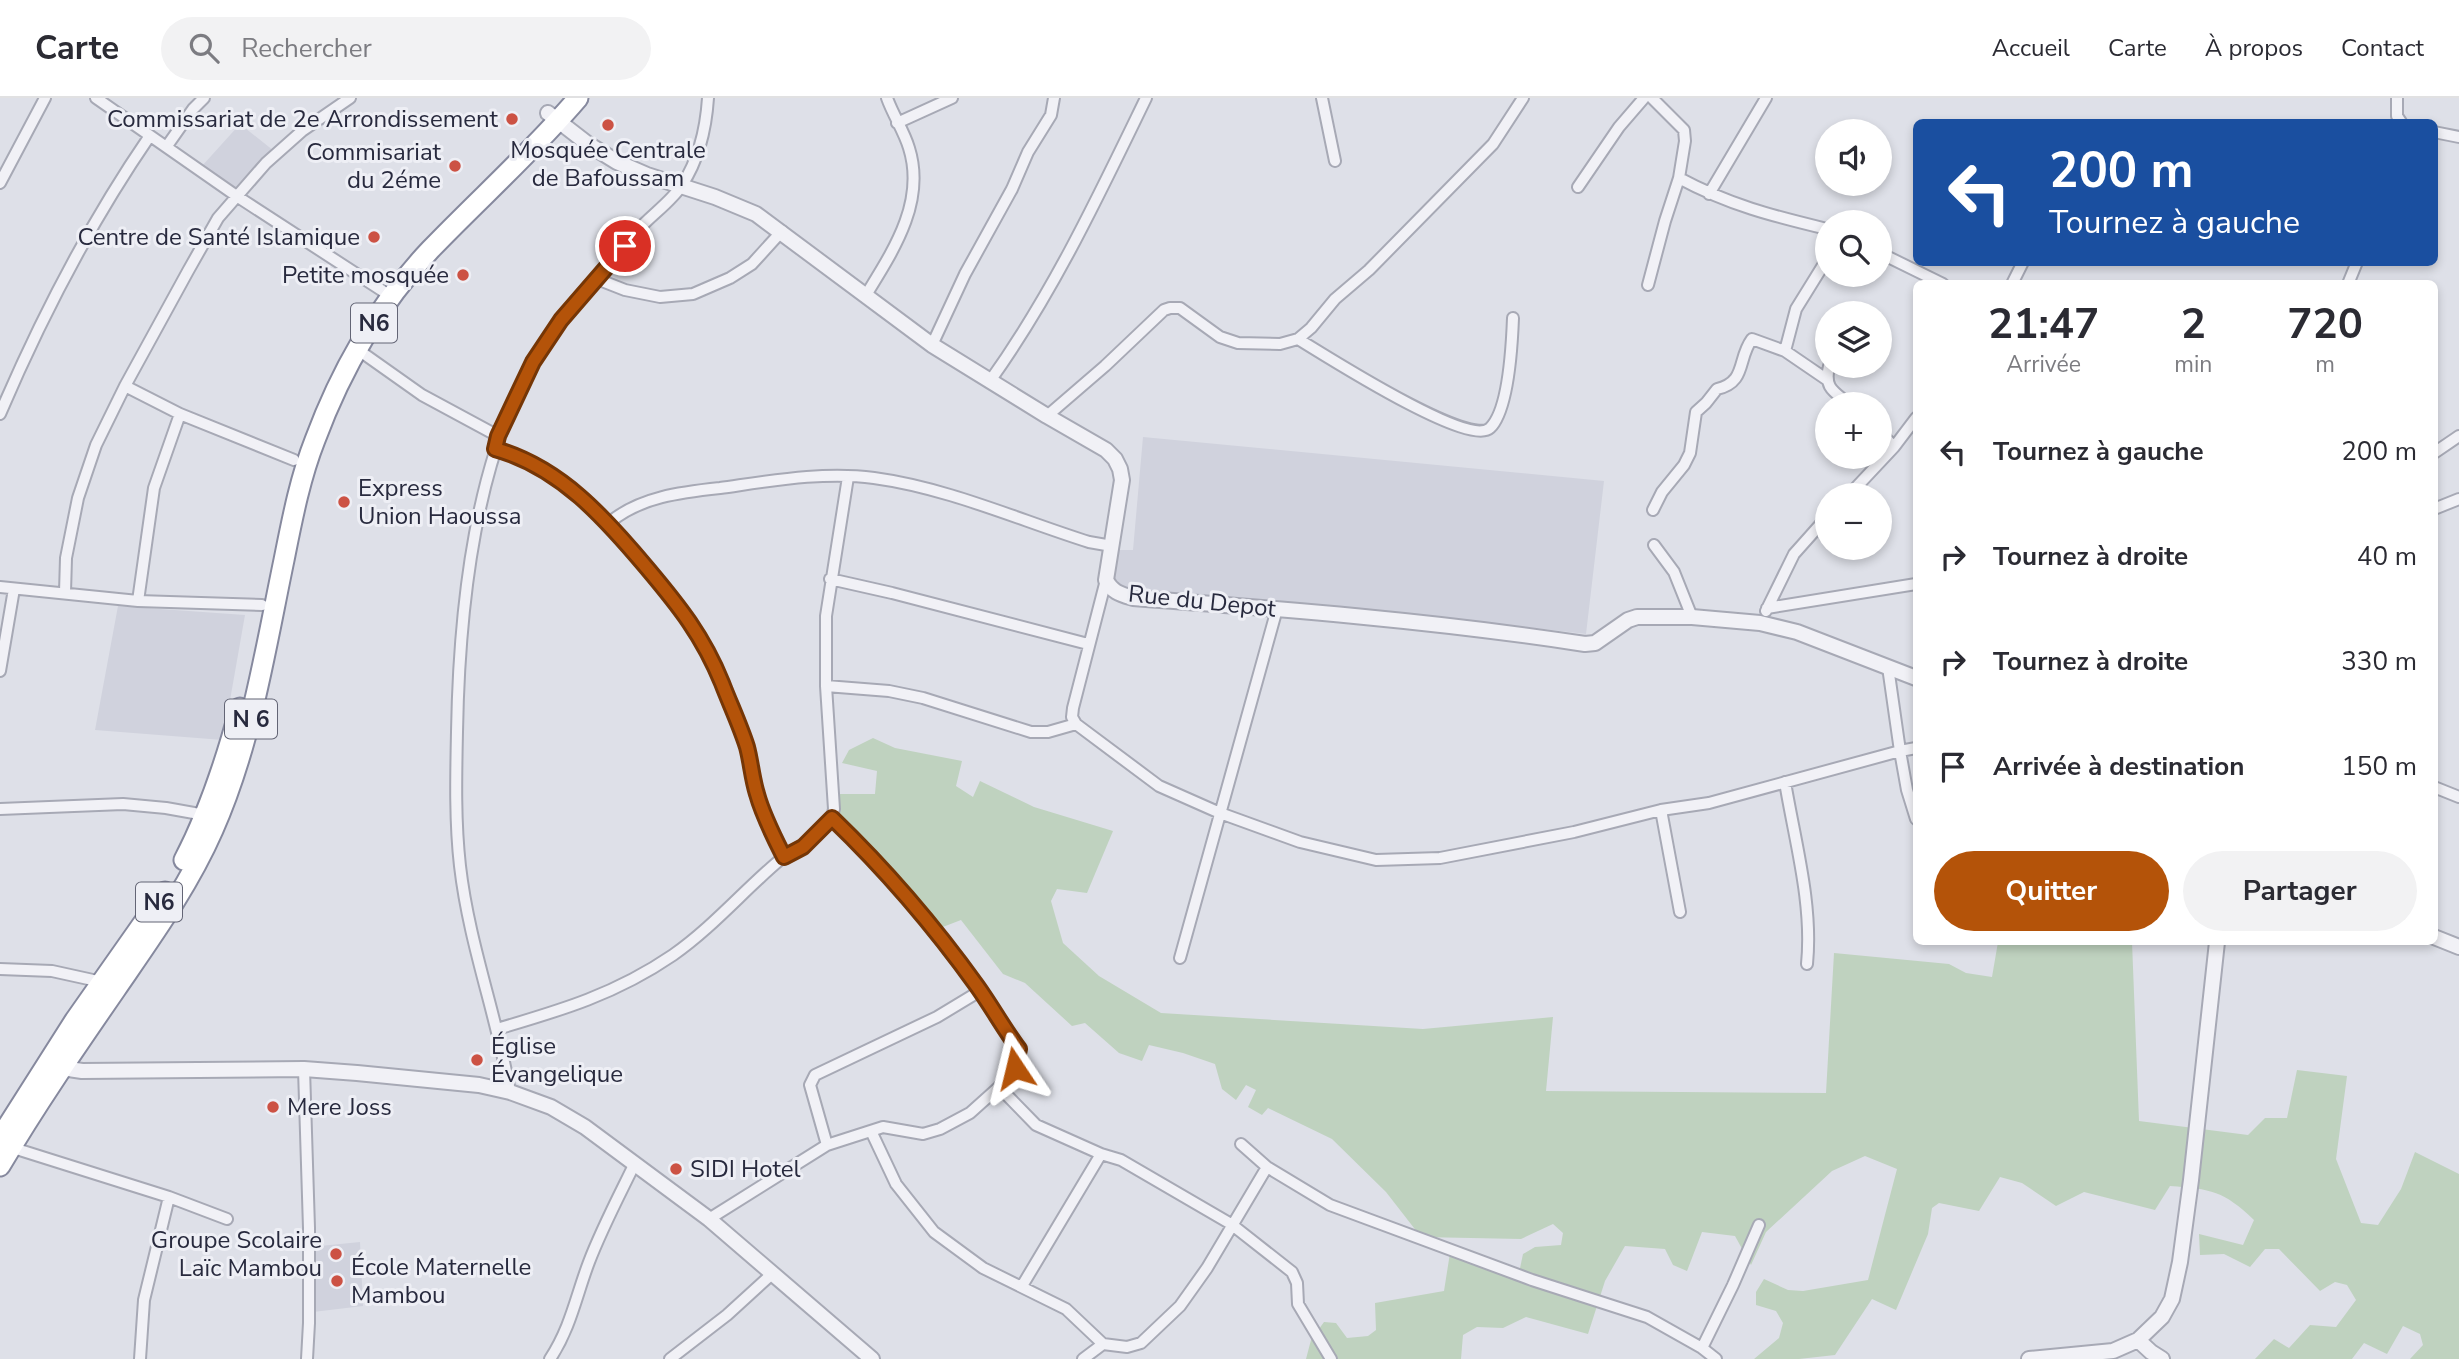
<!DOCTYPE html>
<html lang="fr">
<meta charset="utf-8">
<style>
:root{--surface:#fff;--page:#f2f2f3;--text:#2b2b33;--muted:#7c7c81;--line:#e1e1e2;--accent:#b45309}
body{margin:0;font-family:"Nunito Sans",sans-serif;background:var(--page);color:var(--text);height:100vh;display:flex;flex-direction:column;font-size:26px;white-space:nowrap}
*{box-sizing:border-box;margin:0}
p{font-size:23px;color:var(--muted)}
.icon{flex:none;width:38px;height:38px;fill:none;stroke:currentColor;stroke-width:2;stroke-linecap:round;stroke-linejoin:round}
.map{position:relative;flex:1;overflow:hidden}
.sheet{position:absolute;left:1913px;top:182px;width:525px;height:665px;display:flex;flex-direction:column;background:var(--surface);border-radius:10px;box-shadow:0 4px 10px #0003}
.sheet>*{flex:none}
.banner{position:absolute;left:1913px;top:21px;width:525px;height:147px;border-radius:10px;box-shadow:0 4px 10px #0003;background:#1a4fa0;color:#fff;overflow:hidden}
.tools{position:absolute;left:1815px;top:21px;display:grid;gap:14px}
.tools a{display:grid;place-items:center;width:77px;height:77px;border-radius:50%;background:var(--surface);box-shadow:0 4px 10px #0003;font-size:35px}
.pin{position:absolute;display:grid;place-items:center;width:60px;height:60px;color:#fff;margin:-30px;border:4px solid #fff;border-radius:50%;box-shadow:0 2px 7px #0007}
.me{position:absolute;width:77px;margin:-38px;rotate:350deg;stroke-linejoin:round;filter:drop-shadow(0 0 5px #0008)}
.turn{display:flex;align-items:center;gap:24px;height:147px;padding:0 21px;font-size:32px}
.turn .icon{width:91px;height:91px;stroke-width:2.5}
.turn b{display:block;font-size:49px;line-height:60px}
.eta{display:flex;justify-content:space-evenly;align-items:center;height:119px;text-align:center}
.eta b{font-size:42px;font-weight:700;line-height:49px}
.action{display:flex;gap:14px;margin-top:auto;padding:14px 21px}
.action a{flex:1;height:80px;border-radius:42px;background:var(--accent);color:#fff;font-size:28px;font-weight:700;line-height:80px;text-align:center}
.action a+a{background:var(--page);color:var(--text)}
ul{padding:0;list-style:none}
li{display:flex;align-items:center;gap:21px;height:105px;padding:0 21px}
li div{flex:1}
li b{display:block;font-size:26px}
li em{font-style:normal}
header{display:flex;align-items:center;gap:42px;box-sizing:border-box;height:98px;padding:0 35px;background:var(--surface);border-bottom:2px solid var(--line)}
header strong{font-size:33px}
nav{display:flex;gap:38px;margin-inline-start:auto;font-size:24px}
.search{width:490px;height:63px;background:var(--page);display:flex;align-items:center;gap:18px;box-sizing:border-box;padding:0 24px;border-radius:38px;color:var(--muted);font-size:26px}
.map>svg:first-child{display:block}
.built{fill:#d0d2dd}
.green{fill:#bfd2bf}
.lines{fill:none;stroke-linecap:round;stroke-linejoin:round}
.minor-casing{stroke:#a7a9b5;stroke-width:14}
.tertiary-casing{stroke:#a7a9b5;stroke-width:18}
.trunk-casing{stroke:#86899e;stroke-width:23}
.minor{stroke:#f1f1f6;stroke-width:10}
.tertiary{stroke:#f1f1f6;stroke-width:14}
.trunk{stroke:#fff;stroke-width:19}
.route-casing{stroke:#753606;stroke-width:18}
.route{stroke:#b45309;stroke-width:12}
.poi-dot{fill:#cc5244;stroke:#eeeff5;stroke-width:2.5}
.labels{text-anchor:middle;stroke-width:6;stroke-linejoin:round;paint-order:stroke}
.shield{fill:#eeeff5;stroke:#636575;stroke-width:2}
.shield-label{font-size:23px;font-weight:bold;fill:#282a3e}
.poi-label{font-size:24px;fill:#282a3e;stroke:#eeeff5;text-anchor:end}
.street-label{font-size:24px;fill:#282a3e;stroke:#eeeff5}
</style>
<header>
<strong>Carte</strong>
<div class="search"><svg class="icon" aria-label="search" viewBox="0 0 24 24"><circle cx="10" cy="10" r="6"/><path d="M15 15l6 6"/></svg>Rechercher</div>
<nav><a>Accueil</a><a>Carte</a><a>À propos</a><a>Contact</a></nav>
</header>
<div class="map">
<svg width="2459" height="1261" viewBox="0 0 2459 1261">
<rect width="100%" height="100%" fill="#dee0e8"/>
<path class="built" d="M240 26 274 53 236 96 202 68Z
M1143 339 1604 383 1586 536 1423 517 1129 492 1117 488 1114 483 1118 452H1133Z
M118 508 245 517 223 642 95 632Z
M360 1144 363 1208 313 1214 310 1149Z"/>
<path class="green" d="M873 640 895 650 962 663 956 688 973 699 980 683 1034 709 1113 733 1087 795 1057 791 1051 803 1063 845 1099 878 1161 915 1423 931 1553 919 1546 993 1826 995 1834 855 1949 866 1966 875 1992 879 1998 844H2132L2139 1023 2248 1037 2265 1020H2287L2297 972 2347 978 2336 1061 2361 1125 2378 1127 2401 1091 2415 1054 2459 1076V1261H2410L2423 1247 2420 1236 2403 1228 2387 1256 2364 1245 2352 1261H2255L2274 1241 2289 1250 2310 1227 2336 1229 2356 1202 2347 1187 2335 1184 2320 1193 2279 1151H2265L2250 1169 2224 1156 2200 1157 2199 1136 2243 1147 2254 1122C2224 1093 2211 1091 2170 1088L2155 1112 2084 1094 2056 1108 2022 1085 2000 1079 1979 1113 1939 1105 1932 1110 1928 1136 1896 1212 1872 1201 1835 1257 1799 1261H1754L1779 1240 1783 1225 1776 1213 1756 1207V1194L1764 1181 1788 1192 1803 1193 1868 1182 1897 1071 1865 1058 1832 1073 1766 1134 1751 1167 1735 1138 1702 1134 1687 1173 1673 1167 1665 1151 1625 1148 1605 1183 1588 1236 1526 1219 1503 1230 1477 1229 1463 1237 1461 1261H1306L1311 1242 1324 1224 1336 1225 1347 1240 1368 1238 1376 1232 1375 1205 1444 1193 1450 1155 1519 1175 1523 1156 1535 1149 1561 1147 1563 1135 1553 1126 1521 1141 1421 1139 1386 1094 1332 1041 1268 1010 1262 1017 1248 1009 1256 992 1246 987 1236 1002 1222 991 1215 966 1183 955 1149 947 1142 963 1119 955 1085 925 1072 928 1025 885 1003 876 961 822 935 832 853 748 837 734 836 696H875L877 673 842 665 849 652Z"/>
<g class="lines">
<g class="minor-casing">
<path id="minor" d="M96 0 238 99 392 199
M1322 0 1335 63
M2397 0V18L2401 24
M897 25 952 0
M2434 34 2459 39
M167 48 193 11 204 0
M1679 80C1729 107 1773 118 1827 131
M0 85 45 0
M1578 89 1619 29 1644 0
M1709 96 1766 0
M1880 155 1943 186
M597 181 625 192 660 199 693 196 730 180 752 166 782 133
M2012 186 2023 164
M2348 186 2357 164
M1648 187 1665 123 1679 80 1685 43 1684 32 1652 0
M866 197C893 153 926 104 909 50 904 33 893 17 887 0
M1298 241C1323 256 1469 350 1490 330 1509 312 1512 246 1513 220
M932 247 965 176 1012 91 1028 54 1051 17 1054 0
M357 251 422 297 498 338
M1785 253 1796 211 1827 161
M1829 268C1824 290 1833 293 1849 306
M990 283C1053 195 1099 97 1146 0
M125 288 180 316 294 362
M0 316C41 220 90 125 149 39
M1047 318 1105 268 1164 212 1170 210H1180L1220 239 1238 245 1280 246 1298 241 1311 230 1335 201 1369 172 1493 46 1523 0
M1894 349 1916 320
M495 351C560 369 605 420 647 470 679 508 703 538 722 585 730 606 740 627 747 649 751 664 752 680 757 696 763 718 774 739 784 759
M2434 355 2459 338
M1849 397 1894 349 1880 334
M2434 411 2459 401
M1653 412 1662 394 1684 367 1690 355 1696 314 1706 305 1717 291C1747 284 1737 261 1752 241L1785 253 1826 281
M609 425C639 399 682 394 720 390 770 383 824 373 874 380 948 390 1019 422 1089 444L1112 448
M1654 447 1674 474 1692 519
M830 481 892 495 1088 546
M1106 482 1073 610 1072 619 1076 626 1159 688 1220 715 1300 744 1376 762 1440 760 1574 734 1661 712 1709 705 1900 653 1888 569
M0 489 138 503 262 507
M65 494 66 460 78 400 96 347 125 288 188 173 218 120 266 65 302 33 350 0
M138 503 154 390 180 316
M1767 510 1916 486
M1766 513 1794 456 1827 419
M0 573 14 491
M826 588 889 593 923 600 1031 634H1048L1076 626
M1916 650 1900 653 1907 692 1916 721
M1785 684C1795 744 1813 806 1807 866
M2434 689 2459 699
M0 711 123 706 166 710 205 717
M1661 712 1680 814
M1180 860 1277 511
M0 871 52 873 102 884
M497 931C562 912 616 896 673 857 713 829 744 792 781 761 799 747 829 737 834 711L826 588V518L848 379
M304 971 309 1130V1225L307 1261
M999 989 1036 1027 1101 1056
M510 994C497 918 469 846 460 768 455 724 456 679 457 634 459 515 473 368 534 263 561 217 602 173 637 133 651 117 671 104 682 87 699 61 706 31 708 0
M871 1033 896 1086 934 1134 983 1170 1066 1211 1103 1246
M1241 1046 1267 1069 1330 1107 1532 1182 1647 1219 1702 1250 1716 1261
M827 1047 883 1029 923 1036 940 1031 970 1015 999 989 1015 970 1019 951 999 924 980 893
M7 1048 169 1099 227 1121
M709 1121 827 1047 810 987 815 977 937 919 980 893 903 794 875 761 832 720
M1022 1188 1101 1056 1121 1062 1231 1126 1292 1174 1297 1185 1298 1206 1331 1261
M1702 1250 1733 1187 1759 1127
M140 1261 144 1202 169 1099
M550 1261C571 1229 576 1198 589 1164 602 1130 619 1098 635 1065
M670 1261 727 1217 773 1175
M1083 1261 1103 1246 1127 1249 1141 1245 1180 1208 1207 1170 1267 1069"/>
</g>
<g class="tertiary-casing">
<path id="tertiary" d="M548 15 588 46 617 64 647 77 715 99 756 116 932 247 1047 318 1106 352 1115 361 1120 371 1122 382 1106 482C1112 494 1120 496 1133 500 1284 511 1435 523 1585 546L1595 545 1628 522 1637 519H1692L1760 525 1797 534 1916 580
M2434 839 2459 849
M56 966 62 970 82 973 304 971 357 975 479 987 510 994 551 1009 585 1029 709 1121 872 1261
M2138 1242 2151 1254 2162 1261
M2029 1261 2113 1253 2138 1242 2162 1219 2172 1201 2180 1164 2191 1082 2217 844"/>
</g>
<g class="trunk-casing">
<path id="trunk" d="M184 762C209 714 226 662 240 610
M0 1040 75 922 165 794
M0 1068C36 1007 76 949 116 891 151 840 188 789 213 732 251 646 265 553 284 462 292 422 300 380 315 342 341 272 379 206 430 152 479 101 532 54 578 0"/>
</g>
<use href="#minor" class="minor"/>
<use href="#tertiary" class="tertiary"/>
<use href="#trunk" class="trunk"/>
</g>
<g class="lines">
<g class="route-casing">
<path id="route" d="M625 148 561 222 533 264 498 338 495 351C560 369 605 420 647 470 679 508 703 538 722 585 730 606 740 627 747 649 751 664 752 680 757 696 763 718 774 739 784 759L803 749 832 720C885 771 934 828 977 888 992 909 1004 931 1019 951L1015 970"/>
</g>
<use href="#route" class="route"/>
</g>
<g class="poi-dot">
<circle cx="512" cy="21" r="7"/>
<circle cx="608" cy="27" r="7"/>
<circle cx="455" cy="68" r="7"/>
<circle cx="374" cy="139" r="7"/>
<circle cx="463" cy="177" r="7"/>
<circle cx="344" cy="404" r="7"/>
<circle cx="477" cy="962" r="7"/>
<circle cx="273" cy="1009" r="7"/>
<circle cx="676" cy="1071" r="7"/>
<circle cx="336" cy="1156" r="7"/>
<circle cx="337" cy="1183" r="7"/>
</g>
<g class="labels">
<g class="shield">
<rect x="351" y="205.5" width="46" height="39" rx="5"/>
<rect x="225" y="601.5" width="52" height="39" rx="5"/>
<rect x="136" y="784.5" width="46" height="39" rx="5"/>
</g>
<g class="shield-label">
<text x="374" y="233">N6</text>
<text x="251" y="629">N 6</text>
<text x="159" y="812">N6</text>
</g>
<g class="poi-label">
<text x="498" y="29">Commissariat de 2e Arrondissement</text>
<text x="608" y="60" text-anchor="middle">Mosquée Centrale<tspan x="608" dy="28">de Bafoussam</tspan></text>
<text x="441" y="62">Commisariat<tspan x="441" dy="28">du 2éme</tspan></text>
<text x="360" y="147">Centre de Santé Islamique</text>
<text x="449" y="185">Petite mosquée</text>
<text x="358" y="398" text-anchor="start">Express<tspan x="358" dy="28">Union Haoussa</tspan></text>
<text x="491" y="956" text-anchor="start">Église<tspan x="491" dy="28">Évangelique</tspan></text>
<text x="287" y="1017" text-anchor="start">Mere Joss</text>
<text x="690" y="1079" text-anchor="start">SIDI Hotel</text>
<text x="322" y="1150">Groupe Scolaire<tspan x="322" dy="28">Laïc Mambou</tspan></text>
<text x="351" y="1177" text-anchor="start">École Maternelle<tspan x="351" dy="28">Mambou</tspan></text>
</g>
<g class="street-label">
<text transform="translate(1202 503) rotate(6)" y="8">Rue du Depot</text>
</g>
</g>
</svg>
<div class="tools">
<a><svg class="icon" aria-label="sound" viewBox="0 0 24 24"><path d="M4 9h4l5-4v14l-5-4H4zM17 9q2 3 0 6"/></svg></a>
<a><svg class="icon" aria-label="search" viewBox="0 0 24 24"><circle cx="10" cy="10" r="6"/><path d="M15 15l6 6"/></svg></a>
<a><svg class="icon" aria-label="layers" viewBox="0 0 24 24"><path d="M12 4l9 5-9 5-9-5zM3 14l9 5 9-5"/></svg></a>
<a>+</a>
<a>−</a>
</div>
<div class="pin" style="left:625px;top:148px;background:#d93025"><svg class="icon" aria-label="arrive" viewBox="0 0 24 24"><path d="M6 21V4h12l-3 4 3 4H6"/></svg></div>
<svg class="me" style="left:1015px;top:970px" viewBox="-20 -20 40 40"><path d="M0-17L14 15 0 8-14 15z" fill="#b45309" stroke="#fff" stroke-width="4"/></svg>
<div class="banner">
<div class="turn"><svg class="icon" aria-label="left" viewBox="0 0 24 24"><path d="M17 20v-9H6M10 6l-5 5 5 5"/></svg><div><b>200 m</b>Tournez à gauche</div></div>
</div>
<section class="sheet">
<div class="eta">
<div><b>21:47</b><p>Arrivée</p></div>
<div><b>2</b><p>min</p></div>
<div><b>720</b><p>m</p></div>
</div>
<ul>
<li><svg class="icon" aria-label="left" viewBox="0 0 24 24"><path d="M17 20v-9H6M10 6l-5 5 5 5"/></svg><div><b>Tournez à gauche</b></div><em>200 m</em></li>
<li><svg class="icon" aria-label="right" viewBox="0 0 24 24"><path d="M7 20v-9h11M14 6l5 5-5 5"/></svg><div><b>Tournez à droite</b></div><em>40 m</em></li>
<li><svg class="icon" aria-label="right" viewBox="0 0 24 24"><path d="M7 20v-9h11M14 6l5 5-5 5"/></svg><div><b>Tournez à droite</b></div><em>330 m</em></li>
<li><svg class="icon" aria-label="arrive" viewBox="0 0 24 24"><path d="M6 21V4h12l-3 4 3 4H6"/></svg><div><b>Arrivée à destination</b></div><em>150 m</em></li>
</ul>
<div class="action"><a>Quitter</a><a>Partager</a></div>
</section>
</div>
